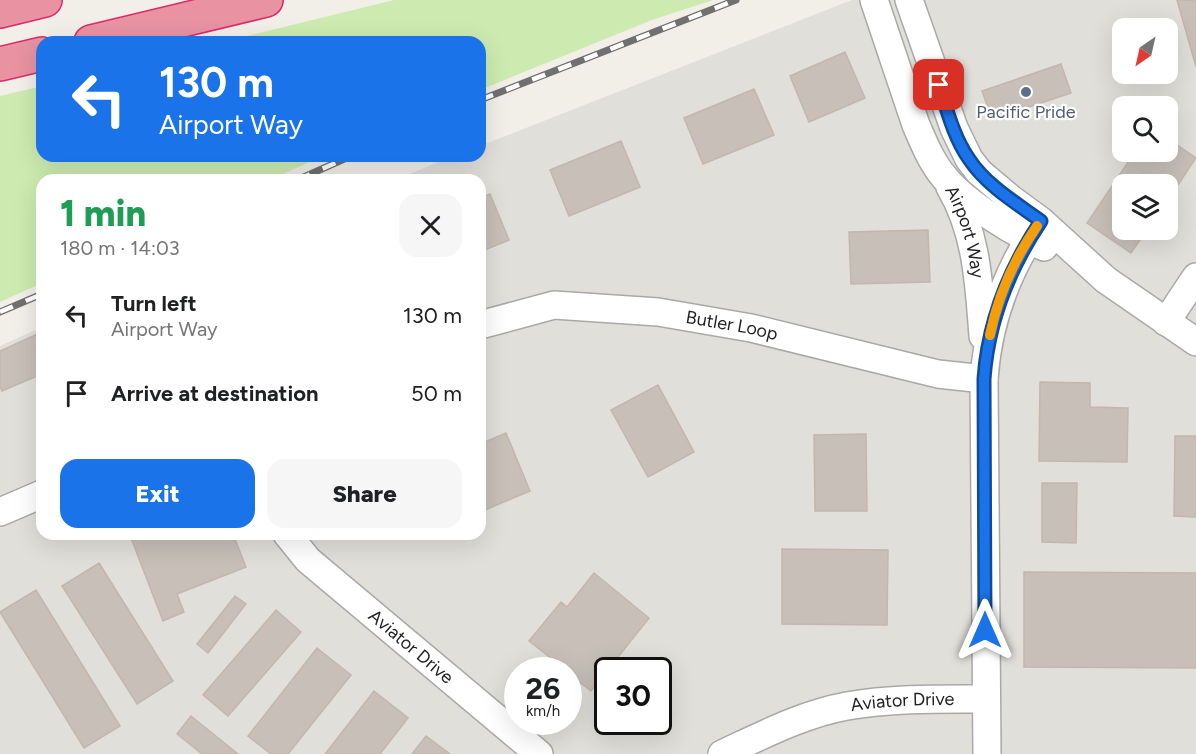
<!DOCTYPE html>
<meta charset="utf-8">
<style>
:root{--surface:#fff;--page:#f6f6f6;--text:#202124;--muted:#757577;--accent:#1a73e8}
body{margin:0;font-family:Figtree,sans-serif;background:var(--page);color:var(--text);height:100vh;display:flex;flex-direction:column;font-size:22px;white-space:nowrap}
*{box-sizing:border-box;margin:0}
p{font-size:20px;color:var(--muted)}
.icon{flex:none;width:33px;height:33px;fill:none;stroke:currentColor;stroke-width:2;stroke-linecap:round;stroke-linejoin:round}
.map{position:relative;flex:1;overflow:hidden}
.drawer{position:absolute;left:36px;top:174px;width:450px;height:366px;display:flex;flex-direction:column;background:var(--surface);border-radius:18px;box-shadow:0 6px 24px #0002}
.drawer>*{flex:none}
.top-card{position:absolute;left:36px;top:36px;width:450px;height:126px;border-radius:18px;box-shadow:0 6px 24px #0002;background:#1a73e8;color:#fff;overflow:hidden}
.needle{width:39px;rotate:214deg}
.controls{position:absolute;left:1112px;top:18px;display:grid;gap:12px}
.controls a{display:grid;place-items:center;width:66px;height:66px;border-radius:12px;background:var(--surface);box-shadow:0 6px 24px #0002;font-size:30px}
.speed{position:absolute;left:504px;top:657px;display:flex;gap:12px;font-size:30px;font-weight:700;text-align:center}
.speed>*{display:grid;place-content:center;width:78px;height:78px;border-radius:50%;background:var(--surface);box-shadow:0 6px 24px #0002;line-height:1}
.speed small{font-size:15px;font-weight:400}
.speed .limit{border:3px solid #111;border-radius:9px;background:#fff;color:#111}
.pin{position:absolute;display:grid;place-items:center;width:51px;height:51px;color:#fff;margin:-26px;border-radius:12px;box-shadow:0 3px 9px #0006}
.me{position:absolute;width:66px;margin:-33px;rotate:0deg;stroke-linejoin:round;filter:drop-shadow(0 0 4px #0008)}
.turn{display:flex;align-items:center;gap:21px;height:126px;padding:0 24px;font-size:27px}
.turn .icon{width:78px;height:78px;stroke-width:2.5}
.turn b{display:block;font-size:42px;line-height:51px}
.round{display:grid;place-items:center;flex:none;width:63px;height:63px;border-radius:18px;background:var(--page)}
.overview{display:flex;align-items:center;justify-content:space-between;height:102px;padding:0 24px}
h1{font-size:36px;font-weight:800;line-height:45px;color:#1e9e55}
.action{display:flex;gap:12px;margin-top:auto;padding:12px 24px}
.action a{flex:1;height:69px;border-radius:18px;background:var(--accent);color:#fff;font-size:24px;font-weight:800;line-height:69px;text-align:center}
.action a+a{background:var(--page);color:var(--text)}
ul{padding:0;list-style:none}
li{display:flex;align-items:center;gap:18px;height:78px;padding:0 24px}
li div{flex:1}
li b{display:block;font-size:22px}
li em{font-style:normal}
.map>svg:first-child{display:block}
.airport{fill:#e1dfda;fill-rule:evenodd}
.grass{fill:#cdebb0}
.building{fill:#c7bfb8;stroke:#c4b6ab;stroke-width:1.5}
.lines{fill:none;stroke-linecap:round;stroke-linejoin:round}
.minor-casing{stroke:#a9a9a9;stroke-width:30}
.highway-casing{stroke:#dc2a67;stroke-width:36}
.minor{stroke:#fff;stroke-width:27}
.highway{stroke:#e892a2;stroke-width:33}
.rail-casing{stroke:#707070;stroke-width:7}
.rail{stroke:#fff;stroke-width:4.5;stroke-dasharray:14;stroke-linecap:butt}
.route-casing{stroke:#114b97;stroke-width:15}
.route{stroke:#1a73e8;stroke-width:10}
.slow{stroke:#f59e0b;stroke-width:10}
.service-dot{fill:#5c6f8a;stroke:#fff;stroke-width:2}
.labels{text-anchor:middle;stroke-width:4.5;stroke-linejoin:round;paint-order:stroke}
.service-label{font-size:18px;fill:#4e5e75;stroke:#fff}
.street-label{font-size:18px;fill:#222;stroke:#fff}
</style>
<div class="map">
<svg width="1196" height="754" viewBox="0 0 1196 754">
<rect width="100%" height="100%" fill="#f2efe9"/>
<path class="airport" d="M852 0H1196V754H0V346L42 327V534H480V180H394L454 156H480V146ZM1122 28H1167V74H1122ZM1122 106H1167V152H1122ZM1122 184H1167V230H1122ZM518 670H568V722H518ZM608 670H658V722H608Z"/>
<path class="grass" d="M394 0H713L652 20 480 90V42H222Z
M42 86V156H323L270 180H42V283L0 302V96Z"/>
<path class="building" d="M1177 0H1196V67Z
M845 52 865 98 809 122 790 76Z
M1061 64 1071 93 992 119 982 91Z
M754 89 774 135 703 164 684 118Z
M1167 138 1196 158 1167 201V184H1122V230H1147L1131 253 1087 223 1135 152H1167Z
M621 141 640 187 569 216 550 170Z
M490 194 509 240 480 252V198Z
M928 230 930 282 851 284 849 232Z
M42 332V374L2 391 0 386V351Z
M1040 382 1090 383V407L1128 408 1127 462 1039 461Z
M658 385 694 452 648 477 611 410Z
M506 433 530 491 480 512V444Z
M866 434 867 511H815L814 435Z
M1175 436H1196V517L1174 516Z
M1042 483H1077L1076 543 1042 542Z
M141 534H233L246 567 177 594 184 612 163 621 131 538Z
M782 549 888 550 887 625 782 624Z
M99 563 173 681 137 704 62 586Z
M1024 572 1196 573V668L1024 667Z
M594 573 649 618 591 691 568 673V670H566L529 641 561 602 567 607Z
M36 590 120 726 84 748 0 612Z
M235 596 246 604 208 653 197 644Z
M276 610 301 632 228 716 203 695Z
M317 648 351 675 288 754H271L248 736Z
M374 691 408 718 380 754H325Z
M191 716 238 754H202L177 734Z
M426 736 450 754H412Z"/>
<g class="lines">
<g class="minor-casing">
<g id="minor">
<path d="M874 0 916 125C924 143 931 162 945 178 966 204 1014 232 1044 247"/>
<path d="M909 0 954 128 969 159 979 172 1011 199 1041 221 1106 280 1196 342"/>
<path id="s1" d="M950 187C977 233 979 284 983 336"/>
<path d="M1166 322 1196 277"/>
<path id="s2" d="M480 325 554 305 658 312 751 328 938 374 984 379"/>
<path d="M0 512 42 494"/>
<path id="s3" d="M287 534 308 560 539 754"/>
<path id="s4" d="M722 754C763 735 803 714 847 706 893 698 940 699 986 699"/>
<path d="M987 754 984 379C988 322 1008 268 1041 221"/>
</g>
</g>
<g class="highway-casing">
<path id="highway" d="M0 11 45 0
M91 42 266 0
M0 64 42 54"/>
</g>
<use href="#minor" class="minor"/>
<use href="#highway" class="highway"/>
<g class="rail-casing">
<path id="rail" d="M480 100 736 0
M297 180 351 156
M0 312 42 294"/>
</g>
<use href="#rail" class="rail"/>
</g>
<g class="lines">
<g class="route-casing">
<path id="route" d="M939 85C947 110 954 138 969 159 986 185 1016 203 1041 221 1009 269 988 322 984 379L985 630"/>
</g>
<use href="#route" class="route"/>
<path class="slow" d="M990 335C998 296 1015 258 1037 226"/>
</g>
<circle class="service-dot" cx="1026" cy="92" r="6"/>
<g class="labels">
<g class="service-label">
<text x="1026" y="118">Pacific Pride</text>
</g>
<g class="street-label">
<text dy="6" stroke="none"><textPath href="#s1" startOffset="48">Airport Way</textPath></text>
<text dy="6" stroke="none"><textPath href="#s2" startOffset="256">Butler Loop</textPath></text>
<text dy="6" stroke="none"><textPath href="#s3" startOffset="168">Aviator Drive</textPath></text>
<text dy="6" stroke="none"><textPath href="#s4" startOffset="190">Aviator Drive</textPath></text>
</g>
</g>
</svg>
<div class="controls">
<a><svg class="needle" viewBox="-14 -14 28 28"><path d="M0-13l5 13h-10z" fill="#e53935"/><path d="M0 13l5-13h-10z" fill="#757577"/></svg></a>
<a><svg class="icon" aria-label="search" viewBox="0 0 24 24"><circle cx="10" cy="10" r="6"/><path d="M15 15l6 6"/></svg></a>
<a><svg class="icon" aria-label="layers" viewBox="0 0 24 24"><path d="M12 4l9 5-9 5-9-5zM3 14l9 5 9-5"/></svg></a>
</div>
<div class="speed"><div>26<small>km/h</small></div><div class="limit">30</div></div>
<div class="pin" style="left:939px;top:85px;background:#d93025"><svg class="icon" aria-label="arrive" viewBox="0 0 24 24"><path d="M6 21V4h12l-3 4 3 4H6"/></svg></div>
<svg class="me" style="left:985px;top:630px" viewBox="-20 -20 40 40"><path d="M0-17L14 15 0 8-14 15z" fill="#1a73e8" stroke="#fff" stroke-width="4"/></svg>
<div class="top-card">
<div class="turn"><svg class="icon" aria-label="left" viewBox="0 0 24 24"><path d="M17 20v-9H6M10 6l-5 5 5 5"/></svg><div><b>130 m</b>Airport Way</div></div>
</div>
<section class="drawer">
<div class="overview"><div><h1>1 min</h1><p>180 m · 14:03</p></div><a class="round"><svg class="icon" aria-label="close" viewBox="0 0 24 24"><path d="M6 6l12 12M18 6L6 18"/></svg></a></div>
<ul>
<li><svg class="icon" aria-label="left" viewBox="0 0 24 24"><path d="M17 20v-9H6M10 6l-5 5 5 5"/></svg><div><b>Turn left</b><p>Airport Way</p></div><em>130 m</em></li>
<li><svg class="icon" aria-label="arrive" viewBox="0 0 24 24"><path d="M6 21V4h12l-3 4 3 4H6"/></svg><div><b>Arrive at destination</b></div><em>50 m</em></li>
</ul>
<div class="action"><a>Exit</a><a>Share</a></div>
</section>
</div>
